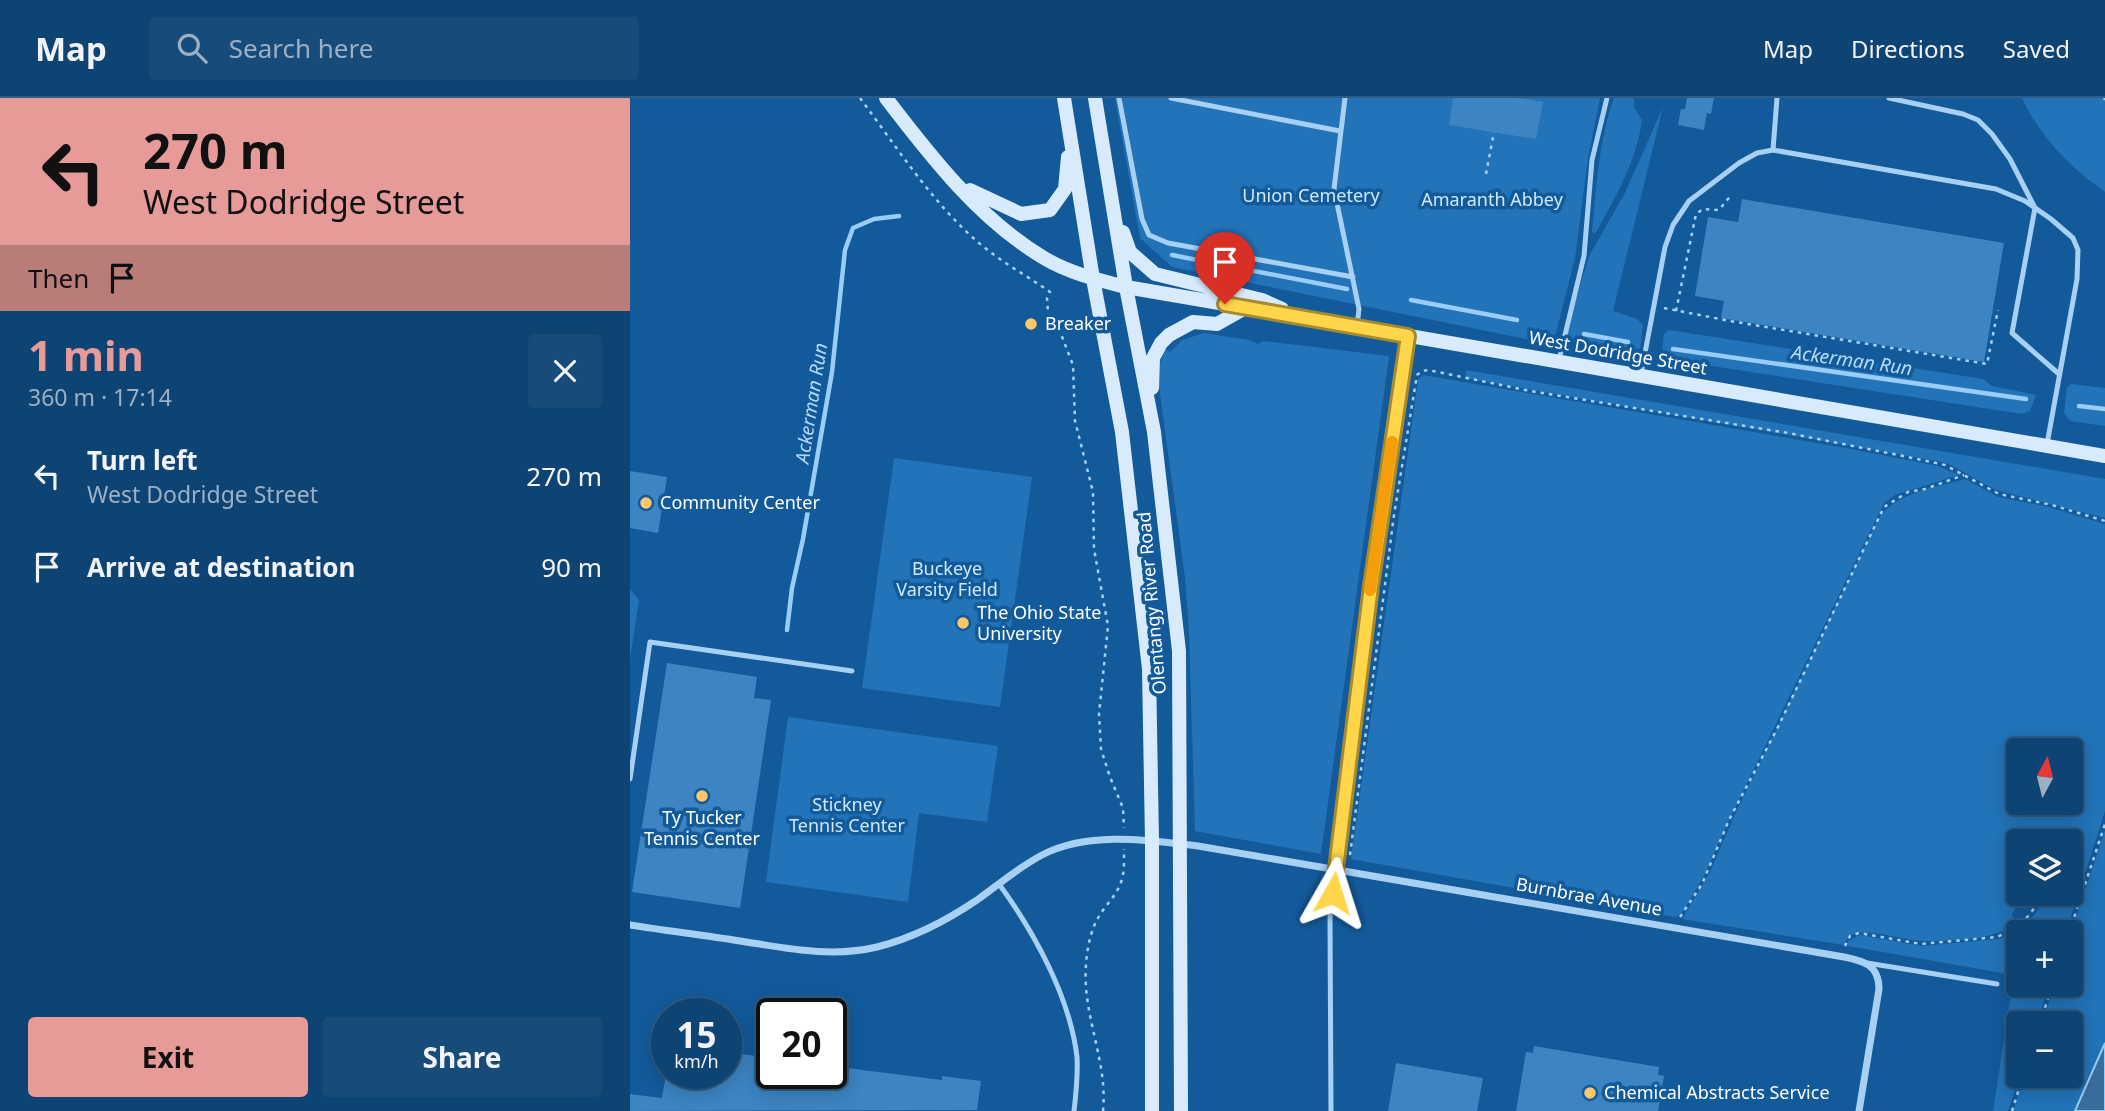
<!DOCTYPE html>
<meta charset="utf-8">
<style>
:root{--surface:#0e4474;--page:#174b79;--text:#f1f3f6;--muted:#9bb0c5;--line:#2e5c86;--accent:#e69b98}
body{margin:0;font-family:"Noto Sans",sans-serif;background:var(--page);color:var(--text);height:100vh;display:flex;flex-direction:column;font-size:26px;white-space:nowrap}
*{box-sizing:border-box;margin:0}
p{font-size:23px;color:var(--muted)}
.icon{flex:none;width:38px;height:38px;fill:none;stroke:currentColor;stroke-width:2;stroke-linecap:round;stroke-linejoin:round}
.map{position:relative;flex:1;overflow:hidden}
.drawer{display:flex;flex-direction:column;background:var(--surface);width:630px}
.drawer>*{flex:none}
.banner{background:#e69b98;color:#111;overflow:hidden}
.needle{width:46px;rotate:7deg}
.controls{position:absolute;left:1376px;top:640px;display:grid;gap:14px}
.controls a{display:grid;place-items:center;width:77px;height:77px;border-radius:7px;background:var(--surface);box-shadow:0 4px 18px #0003,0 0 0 2px var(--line);font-size:35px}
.speed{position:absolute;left:21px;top:900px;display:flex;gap:14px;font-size:35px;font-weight:700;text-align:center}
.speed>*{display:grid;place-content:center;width:91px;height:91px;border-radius:50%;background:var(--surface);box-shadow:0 4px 18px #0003,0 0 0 2px var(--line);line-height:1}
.speed small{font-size:18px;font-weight:400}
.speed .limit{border:4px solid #111;border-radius:10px;background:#fff;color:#111}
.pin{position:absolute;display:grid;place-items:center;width:60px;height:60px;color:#fff;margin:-72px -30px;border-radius:50% 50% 50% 0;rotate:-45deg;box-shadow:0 0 7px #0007}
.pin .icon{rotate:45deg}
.me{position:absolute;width:77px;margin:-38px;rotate:6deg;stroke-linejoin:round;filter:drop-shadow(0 0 5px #0008)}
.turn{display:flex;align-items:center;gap:24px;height:147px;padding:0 28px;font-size:32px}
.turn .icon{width:91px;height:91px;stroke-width:2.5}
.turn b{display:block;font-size:49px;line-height:60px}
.then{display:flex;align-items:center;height:66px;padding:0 28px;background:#0003;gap:14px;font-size:26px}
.round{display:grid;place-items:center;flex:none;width:74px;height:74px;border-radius:7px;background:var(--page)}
.headline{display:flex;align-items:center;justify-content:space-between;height:119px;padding:0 28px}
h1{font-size:42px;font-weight:700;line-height:52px;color:var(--accent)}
.action{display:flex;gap:14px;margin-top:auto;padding:14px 28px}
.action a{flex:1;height:80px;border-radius:7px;background:var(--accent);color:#111;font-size:28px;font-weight:700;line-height:80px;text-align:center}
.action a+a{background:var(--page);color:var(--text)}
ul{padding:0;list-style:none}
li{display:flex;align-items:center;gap:21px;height:91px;padding:0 28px}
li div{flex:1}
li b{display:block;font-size:26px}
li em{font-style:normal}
header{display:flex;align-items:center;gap:42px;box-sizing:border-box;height:98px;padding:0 35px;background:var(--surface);border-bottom:2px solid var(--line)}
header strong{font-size:33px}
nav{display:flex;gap:38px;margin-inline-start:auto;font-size:24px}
.search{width:490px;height:63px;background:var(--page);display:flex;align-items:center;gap:18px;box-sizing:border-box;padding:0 24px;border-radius:7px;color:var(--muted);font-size:26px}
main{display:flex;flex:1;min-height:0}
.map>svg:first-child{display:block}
.green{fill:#2273b8;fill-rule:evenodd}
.water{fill:#3b6d9c;stroke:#99cdf6;stroke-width:2}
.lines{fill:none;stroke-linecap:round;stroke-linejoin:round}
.stream{stroke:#99cdf6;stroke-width:4.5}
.building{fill:#3c84c2}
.path{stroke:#a7d0f3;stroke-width:2.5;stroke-dasharray:3.5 5;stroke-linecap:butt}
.lane{stroke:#a7d0f3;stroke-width:5}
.street{stroke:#a7d0f3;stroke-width:7}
.secondary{stroke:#d7ebfd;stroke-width:14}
.route-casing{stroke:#a68a30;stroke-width:18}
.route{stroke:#ffd54a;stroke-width:12}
.slow{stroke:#f59e0b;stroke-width:12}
.poi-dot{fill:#ffc76a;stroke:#135a9b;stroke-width:2.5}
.labels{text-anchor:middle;stroke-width:7;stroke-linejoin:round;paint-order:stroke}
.park-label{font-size:18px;fill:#cfe8fd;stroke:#135a9b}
.poi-label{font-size:18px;fill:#fff;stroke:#135a9b;text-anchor:start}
.street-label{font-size:18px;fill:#fff;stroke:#135a9b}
.water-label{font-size:19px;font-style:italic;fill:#b4dafa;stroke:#135a9b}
</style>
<header>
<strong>Map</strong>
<div class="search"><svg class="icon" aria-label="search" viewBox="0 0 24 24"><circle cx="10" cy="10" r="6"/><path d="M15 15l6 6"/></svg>Search here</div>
<nav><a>Map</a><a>Directions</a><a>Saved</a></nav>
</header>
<main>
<section class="drawer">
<div class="banner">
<div class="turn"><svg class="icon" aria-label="left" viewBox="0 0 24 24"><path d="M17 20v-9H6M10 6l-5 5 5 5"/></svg><div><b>270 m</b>West Dodridge Street</div></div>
<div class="then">Then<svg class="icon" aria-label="arrive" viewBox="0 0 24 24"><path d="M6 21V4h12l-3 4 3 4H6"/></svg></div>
</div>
<div class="headline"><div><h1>1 min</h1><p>360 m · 17:14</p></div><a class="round"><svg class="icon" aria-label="close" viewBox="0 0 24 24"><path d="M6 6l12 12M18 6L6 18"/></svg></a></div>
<ul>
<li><svg class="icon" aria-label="left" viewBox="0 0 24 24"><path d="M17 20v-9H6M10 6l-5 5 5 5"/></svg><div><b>Turn left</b><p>West Dodridge Street</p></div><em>270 m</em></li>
<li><svg class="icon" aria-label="arrive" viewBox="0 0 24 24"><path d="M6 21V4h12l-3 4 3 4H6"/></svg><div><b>Arrive at destination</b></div><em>90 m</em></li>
</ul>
<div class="action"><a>Exit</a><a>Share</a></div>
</section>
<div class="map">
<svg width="1475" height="1013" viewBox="0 0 1475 1013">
<rect width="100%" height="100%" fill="#135a9b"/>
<path class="green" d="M485 0H970L958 60 945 160 924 243 916 245 542 169 510 140Z
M984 0H1004V9L1012 22C1007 62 985 101 965 136L962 134C966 90 969 42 984 0Z
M1392 0H1475V94C1439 68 1411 40 1392 0Z
M1033 9 983 213 1007 221 1013 227 1010 250 1005 253 936 241 942 212 960 156 995 95Z
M1039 232 1353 281 1362 288 1406 297 1400 313 1392 316 1056 264 1032 256 1034 236Z
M574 235 619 242 628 246 633 243 759 258 691 756 565 733 559 533 555 480 528 281V271L535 251 540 254 552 242Z
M836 272 1475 381V420L1366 392 1319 366 1307 363 835 280Z
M793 277 1216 350 1308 368 1329 377 1265 397 1254 405 1099 722 1075 776 1052 815 1045 819 721 761 788 282Z
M1441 286 1475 290V328L1440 323 1434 315 1437 290Z
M264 360 402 379 370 609 232 590Z
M1335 381 1368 399 1415 408 1475 426V713L1447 800 1437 796H1440V744H1388V796H1414L1410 804 1401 800 1388 803 1382 816 1385 828C1357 842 1324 843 1293 843 1273 843 1233 827 1218 839L1214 847 1052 821 1080 774 1105 716 1248 421C1267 394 1304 390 1335 381ZM1388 653H1440V705H1388Z
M0 491 9 502 0 561Z
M158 619 368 648 357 724 289 715 278 804 136 784Z
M1475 732V945L1445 1013H1383L1394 978H1440V926H1412L1424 887H1440V838Z
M1419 796 1445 805 1436 835H1388V887H1419L1407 926H1388V978H1390L1378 1013H1363L1384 877 1218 848V843L1230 837 1291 848 1370 841 1395 829Z"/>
<path class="water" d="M1475 945V1013H1445Z"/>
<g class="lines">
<path class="stream" d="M542 157 717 191
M781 202 887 222
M954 236 998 244
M1043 251 1396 301
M1449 308 1475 311
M157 532 162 490 173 441 202 274 215 152 223 130 244 121 269 118"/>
</g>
<path class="building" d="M823 0H889L913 4 906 41 819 27Z
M1057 0H1084L1081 16 1077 15 1074 32 1048 27 1051 11H1055Z
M1112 101 1374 145 1354 264 1091 220 1094 203 1065 198 1078 119 1108 124Z
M0 373 37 379 28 435 0 430Z
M37 565 127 579 124 600 141 602 110 810 2 794Z
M904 948 1029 969 1028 977 1034 978 1028 1013H886L896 954 903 955Z
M96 954 142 960V975H201V968L312 982V978L351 983 347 1012 0 1013V996L32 1000 36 976 96 975Z
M766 965 853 980 847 1013H758Z"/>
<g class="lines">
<path class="path" d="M230 0C266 48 303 106 349 145 371 164 396 177 420 194L417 200 418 214 431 236 443 267 445 323 463 394 464 451 478 528 469 616 471 651 480 679 493 710 494 730
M1474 0 1475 2
M856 76 864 34
M1034 210 1100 223 1357 266 1368 212
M1046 213 1066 116 1073 111 1089 112 1102 96
M720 757 764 417 787 277 792 273 798 272 900 293 1158 335 1278 359 1315 367 1369 396 1422 407 1475 423
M1428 796 1448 803
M1050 819 1072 786 1099 722 1147 631 1254 409 1278 394 1295 391 1334 377
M1439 835 1475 726
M1215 848 1220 838 1229 835 1291 846 1367 839 1389 829 1416 796
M1410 926 1422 887
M473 1013C478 963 452 917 456 867 457 852 460 834 468 820 474 809 484 800 489 789 495 777 494 763 494 751
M1382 1013 1393 978"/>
<path class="lane" d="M489 0 512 121 519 137 538 145 723 179
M541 0 710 33
M715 0 704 91 729 211 727 228
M1259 0 1333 16 1348 22 1362 36 1380 61 1405 110 1382 235 1429 276
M1143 52 1147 0
M929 262 954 158 962 62 977 0
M1011 276 1035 149 1043 127 1059 103 1109 65 1127 55 1143 52 1366 91 1395 103 1421 121 1443 140 1448 152 1447 181 1417 346
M0 681 20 544 222 573
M369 786C404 834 440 899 447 959 448 976 446 996 444 1013
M1237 865 1367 886
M701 1013 700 820 705 771 741 488 778 238"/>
<path class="street" d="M0 827C37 833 74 837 110 843 156 850 201 860 247 849 283 840 316 823 347 802 368 787 389 769 412 757 458 733 518 742 568 748L1214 859C1234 863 1249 867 1249 891L1229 1013"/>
<path class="secondary" d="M256 0C301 59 350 122 414 160 439 175 468 182 496 189L1475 358
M434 0 463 181 492 334 519 571 522 743V1013
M465 0 496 189 524 334 549 553 551 1013
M340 92 391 116 420 112 435 91 438 59
M493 134 500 154 525 176 632 202 652 211
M522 290 523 260 531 245 539 237 563 224 587 226 617 209"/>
</g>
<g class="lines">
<g class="route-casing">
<path id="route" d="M595 206 778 238 741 488 703 795"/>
</g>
<use href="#route" class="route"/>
<path class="slow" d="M740 492 762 344"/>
</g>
<g class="poi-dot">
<circle cx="401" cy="226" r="7"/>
<circle cx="16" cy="405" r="7"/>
<circle cx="333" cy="525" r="7"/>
<circle cx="72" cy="698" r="7"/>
<circle cx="960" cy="995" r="7"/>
</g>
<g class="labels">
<g class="park-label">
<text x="681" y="104">Union Cemetery</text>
<text x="862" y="108">Amaranth Abbey</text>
<text x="317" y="477">Buckeye<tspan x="317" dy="21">Varsity Field</tspan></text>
<text x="217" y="713">Stickney<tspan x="217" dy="21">Tennis Center</tspan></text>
</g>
<g class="poi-label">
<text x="415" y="232">Breaker</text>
<text x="30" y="411">Community Center</text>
<text x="347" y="521">The Ohio State<tspan x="347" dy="21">University</tspan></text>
<text x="72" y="726" text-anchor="middle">Ty Tucker<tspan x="72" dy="21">Tennis Center</tspan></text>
<text x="974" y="1001">Chemical Abstracts Service</text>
</g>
<g class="street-label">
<text transform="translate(988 255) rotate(10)" y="6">West Dodridge Street</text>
<text transform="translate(522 505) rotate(-95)" y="6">Olentangy River Road</text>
<text transform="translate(959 799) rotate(10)" y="6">Burnbrae Avenue</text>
</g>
<g class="water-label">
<text transform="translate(1222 262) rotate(8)" y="7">Ackerman Run</text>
<text transform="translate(181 305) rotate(-81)" y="7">Ackerman Run</text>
</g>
</g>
</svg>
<div class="controls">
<a><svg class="needle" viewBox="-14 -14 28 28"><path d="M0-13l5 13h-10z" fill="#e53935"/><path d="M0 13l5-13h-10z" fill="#9bb0c5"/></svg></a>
<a><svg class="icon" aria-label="layers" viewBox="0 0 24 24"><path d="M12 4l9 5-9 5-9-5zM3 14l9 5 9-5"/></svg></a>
<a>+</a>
<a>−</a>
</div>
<div class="speed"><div>15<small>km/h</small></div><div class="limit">20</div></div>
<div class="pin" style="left:595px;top:206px;background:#d93025"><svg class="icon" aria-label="arrive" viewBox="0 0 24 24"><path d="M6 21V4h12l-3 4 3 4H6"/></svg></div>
<svg class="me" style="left:703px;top:795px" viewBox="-20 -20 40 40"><path d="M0-17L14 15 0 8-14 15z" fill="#ffd54a" stroke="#fff" stroke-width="4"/></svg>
</div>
</main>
